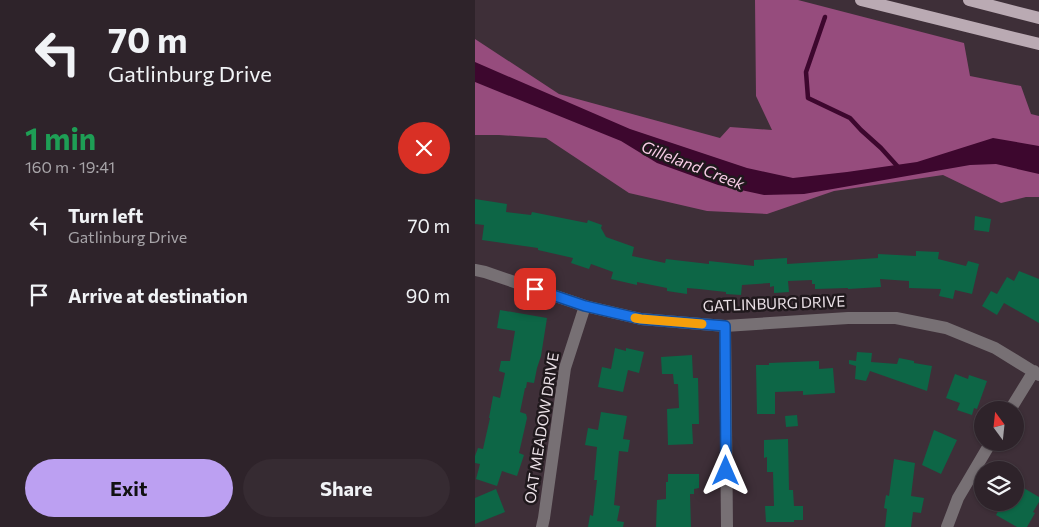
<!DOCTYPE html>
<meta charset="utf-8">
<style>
:root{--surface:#2e232a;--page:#362b32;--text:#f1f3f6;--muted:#a7a4a8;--line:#494047;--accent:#bca0f2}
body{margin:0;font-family:Commissioner,sans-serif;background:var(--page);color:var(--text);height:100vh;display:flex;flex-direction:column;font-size:19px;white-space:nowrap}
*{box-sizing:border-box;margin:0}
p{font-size:16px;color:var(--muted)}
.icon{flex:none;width:28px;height:28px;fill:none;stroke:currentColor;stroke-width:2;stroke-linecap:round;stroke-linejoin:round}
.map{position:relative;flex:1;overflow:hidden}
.sheet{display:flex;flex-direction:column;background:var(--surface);width:475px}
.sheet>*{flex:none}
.top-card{background:#2e232a;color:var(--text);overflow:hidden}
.needle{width:32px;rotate:345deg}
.buttons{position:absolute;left:499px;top:401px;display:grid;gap:10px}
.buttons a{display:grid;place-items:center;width:50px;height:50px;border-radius:50%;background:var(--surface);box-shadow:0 1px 4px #0004,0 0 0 1px var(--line);font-size:25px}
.pin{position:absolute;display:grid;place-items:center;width:42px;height:42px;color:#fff;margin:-21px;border-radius:10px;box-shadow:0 2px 8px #0006}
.me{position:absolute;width:55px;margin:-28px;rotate:0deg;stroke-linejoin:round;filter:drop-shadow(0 0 4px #0008)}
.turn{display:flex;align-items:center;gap:18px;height:105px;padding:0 25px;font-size:22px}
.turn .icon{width:65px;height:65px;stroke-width:2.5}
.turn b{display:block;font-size:35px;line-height:42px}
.round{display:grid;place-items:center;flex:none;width:52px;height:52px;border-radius:26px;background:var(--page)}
.overview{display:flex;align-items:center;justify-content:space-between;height:85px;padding:0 25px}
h1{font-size:30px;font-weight:700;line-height:38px;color:#1e9e55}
.button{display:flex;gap:10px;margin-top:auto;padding:10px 25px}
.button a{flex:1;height:58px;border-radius:30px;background:var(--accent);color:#111;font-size:20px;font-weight:700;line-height:58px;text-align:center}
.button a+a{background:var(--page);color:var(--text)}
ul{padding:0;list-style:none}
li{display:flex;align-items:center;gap:15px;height:70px;padding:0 25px}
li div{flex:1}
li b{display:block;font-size:19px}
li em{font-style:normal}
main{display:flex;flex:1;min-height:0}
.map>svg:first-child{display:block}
.forest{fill:#964c7d}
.water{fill:#3d072e}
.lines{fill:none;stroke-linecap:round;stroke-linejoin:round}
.stream{stroke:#3d072e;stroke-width:4.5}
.building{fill:#0d6646}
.minor{stroke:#777074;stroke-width:12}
.major{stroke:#baaab3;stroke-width:12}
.route-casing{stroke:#114b97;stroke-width:12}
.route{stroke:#1a73e8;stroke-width:9}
.slow{stroke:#f59e0b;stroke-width:9}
.labels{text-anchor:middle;stroke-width:5;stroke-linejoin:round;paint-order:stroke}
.street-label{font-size:15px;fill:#eae0e6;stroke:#20191d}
.water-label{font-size:16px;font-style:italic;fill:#f9cde7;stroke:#20191d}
</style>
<main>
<section class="sheet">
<div class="top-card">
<div class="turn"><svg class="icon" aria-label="left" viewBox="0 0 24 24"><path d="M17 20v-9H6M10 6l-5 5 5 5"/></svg><div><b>70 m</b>Gatlinburg Drive</div></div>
</div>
<div class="overview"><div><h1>1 min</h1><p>160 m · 19:41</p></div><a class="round" style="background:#d93025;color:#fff"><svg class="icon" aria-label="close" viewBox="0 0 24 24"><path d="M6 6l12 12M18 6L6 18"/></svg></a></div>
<ul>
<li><svg class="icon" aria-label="left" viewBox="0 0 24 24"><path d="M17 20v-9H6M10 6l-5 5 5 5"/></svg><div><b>Turn left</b><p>Gatlinburg Drive</p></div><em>70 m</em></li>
<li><svg class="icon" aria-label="arrive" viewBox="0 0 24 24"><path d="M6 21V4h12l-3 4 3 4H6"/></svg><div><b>Arrive at destination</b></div><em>90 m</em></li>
</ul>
<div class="button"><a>Exit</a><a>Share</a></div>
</section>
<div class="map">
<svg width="564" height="527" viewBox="0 0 564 527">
<rect width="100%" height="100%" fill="#3e2f38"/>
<path class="forest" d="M280 0H323L489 43 495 76 546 86 556 114 564 116V197H551L526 203 468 175 359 191 292 214 232 211 154 193 71 138 24 135H0V39L84 94 245 138 255 127 297 130 281 96Z"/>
<path class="water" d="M0 62 155 129 272 168 318 178 372 172 442 162 518 138 564 146V174L521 164 495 165 329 194 289 195 243 185 182 163 146 141 0 82Z"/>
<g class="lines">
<path class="stream" d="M350 17 331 72 333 98 375 118 386 130 406 148 424 168"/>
</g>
<path class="building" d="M0 199 32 204 31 212 56 215 57 212 112 223 113 220 127 225 126 228 131 237 159 247 157 256 190 263 191 259 234 264V261L279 266V260L312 258V264L374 260 403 258V254L441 256V251L464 252 463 259 491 266 493 261 504 264 497 294 480 290 478 299 464 296 466 289 434 288V281L405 279 406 287 373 289V288L340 289V284H337V280L313 281 314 292 299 293V286L295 287V283L267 285 266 295 251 294V292L224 289 212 288V294L192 291V288L162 282V285L136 279 138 272 116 264 114 269 96 263 98 258 63 250V248L7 240 9 225 0 224Z
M500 216 516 219 514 232 499 230Z
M544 271 564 279V323L529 303 522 315 507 306 516 291 522 294 532 277 539 281Z
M25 310 72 318 66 356 62 368 59 383 52 382 51 388H50L45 412 51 414 52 418 44 453 49 455 42 476 27 471 22 486 1 479 5 464 0 463V456L3 448 8 449 15 418H14L18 396 25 398 30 373 24 371 26 361H35L40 331 22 328Z
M140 348 151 351V348L169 352 164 373 153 370 148 392 123 387 127 367 136 369Z
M382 352 397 353 396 362 422 364 424 358 439 361V363L457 366 452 391 395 371 391 381 380 379 381 366 374 364V360L381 361Z
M217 355 218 378H223L224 424H217L218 444 193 445 192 409 204 408 203 384H199L198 374H187L186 357Z
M344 361V369L358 368 360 393 328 395V391L300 392V414H282L281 365H294V363Z
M480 374 493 379 494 375 512 381 502 409 499 408 497 415 482 410 485 403 471 398Z
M126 412 152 416 148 439 155 440 153 452 144 451 139 505 145 506 142 521 149 522 148 527H113L115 515 118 516 122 480H119L122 447 110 445 113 428 123 430Z
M322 415 323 426 311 427 310 416Z
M459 430 482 440 466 474 447 465Z
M313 439 314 490H318L319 506H328V520H319V522H291L290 506H299L298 472H292V457L289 458V440Z
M419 459 440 463 436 496 449 498 446 513 438 512 436 527H410L412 509 409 508 411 495 414 496Z
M193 474H224V488L219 489V494H215L216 527H181L182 500 191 499V482H193Z
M540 483 564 497V502L558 512 560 513 552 527H542L521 515 528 502H540Z
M21 489 30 512 0 524V498Z"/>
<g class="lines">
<path class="minor" d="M0 270 10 272 110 306 166 319 250 326 373 318H421L471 328 520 348 564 375
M250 326 252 527
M535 410 559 371
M67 527 69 518 90 368 110 306
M472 527 483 498 516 442"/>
<path class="major" d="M386 0 564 44
M494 0 564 18"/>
</g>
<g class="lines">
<g class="route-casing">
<path id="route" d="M60 289 110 306 166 319 250 326 251 471"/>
</g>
<use href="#route" class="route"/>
<path class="slow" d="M160 318 166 319 227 324"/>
</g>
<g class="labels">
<g class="street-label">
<text transform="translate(299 304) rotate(-2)" y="5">GATLINBURG DRIVE</text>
<text transform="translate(67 428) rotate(-81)" y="5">OAT MEADOW DRIVE</text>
</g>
<g class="water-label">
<text transform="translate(218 165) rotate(21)" y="6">Gilleland Creek</text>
</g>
</g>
</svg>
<div class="buttons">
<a><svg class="needle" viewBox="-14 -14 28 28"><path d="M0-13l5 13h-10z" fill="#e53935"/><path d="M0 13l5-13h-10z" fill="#a7a4a8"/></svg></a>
<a><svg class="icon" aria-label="layers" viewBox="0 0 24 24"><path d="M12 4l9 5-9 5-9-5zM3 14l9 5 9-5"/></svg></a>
</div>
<div class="pin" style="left:60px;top:289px;background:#d93025"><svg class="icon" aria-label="arrive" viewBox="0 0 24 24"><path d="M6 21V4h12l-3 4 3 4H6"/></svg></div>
<svg class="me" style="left:251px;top:471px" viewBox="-20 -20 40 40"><path d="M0-17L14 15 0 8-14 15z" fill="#1a73e8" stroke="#fff" stroke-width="4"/></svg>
</div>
</main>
